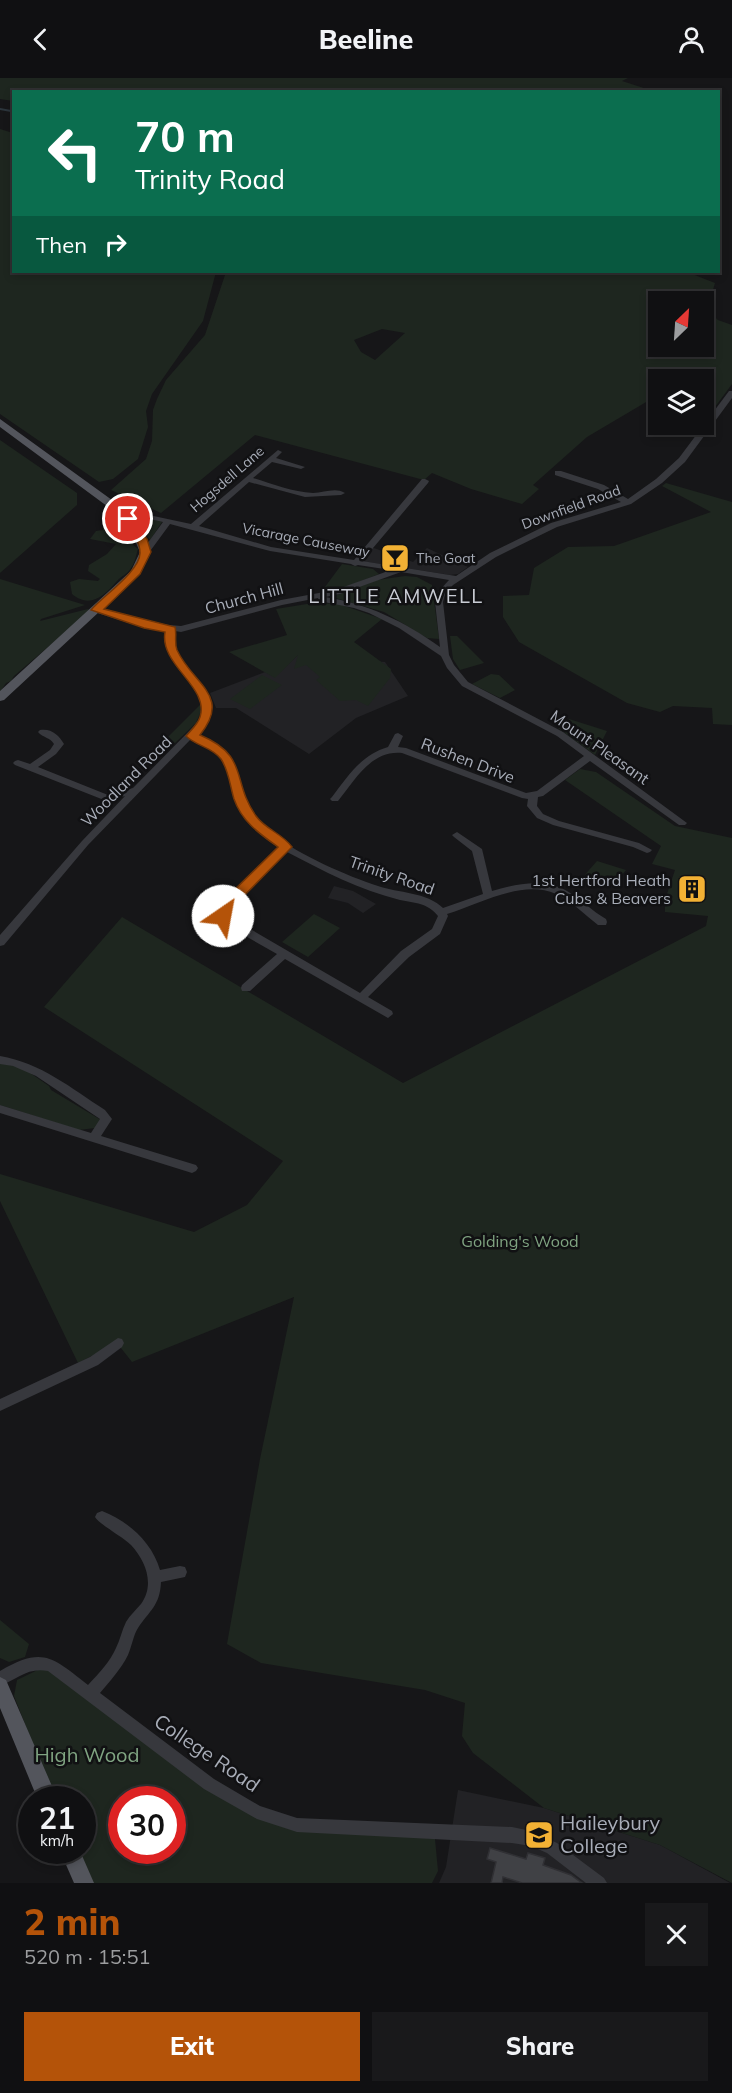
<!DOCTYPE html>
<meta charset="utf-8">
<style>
:root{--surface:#101012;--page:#19191b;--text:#f1f3f6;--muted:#9c9d9f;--line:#303032;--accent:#b45309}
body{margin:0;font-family:Mulish,sans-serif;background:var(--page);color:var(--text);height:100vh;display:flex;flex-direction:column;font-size:22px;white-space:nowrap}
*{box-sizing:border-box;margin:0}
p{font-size:20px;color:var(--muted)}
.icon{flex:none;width:33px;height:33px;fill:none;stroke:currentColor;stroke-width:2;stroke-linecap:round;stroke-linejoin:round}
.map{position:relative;height:1805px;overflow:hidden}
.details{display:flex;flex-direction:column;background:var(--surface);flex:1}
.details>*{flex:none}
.guide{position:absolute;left:12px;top:12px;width:708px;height:183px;border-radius:0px;box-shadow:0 3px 9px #0003,0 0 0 2px var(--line);background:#0b6e4f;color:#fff;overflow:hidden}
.needle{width:39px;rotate:25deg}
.controls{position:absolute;left:648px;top:213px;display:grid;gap:12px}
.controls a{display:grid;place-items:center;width:66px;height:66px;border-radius:0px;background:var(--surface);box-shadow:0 3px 9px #0003,0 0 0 2px var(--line);font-size:30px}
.speed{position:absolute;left:18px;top:1708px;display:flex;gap:12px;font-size:30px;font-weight:700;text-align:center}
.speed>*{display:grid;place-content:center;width:78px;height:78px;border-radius:50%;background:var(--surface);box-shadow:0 3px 9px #0003,0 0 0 2px var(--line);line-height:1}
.speed small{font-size:15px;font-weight:400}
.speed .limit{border:9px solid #d22;background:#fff;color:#111}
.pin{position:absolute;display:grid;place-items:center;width:51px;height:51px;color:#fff;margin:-26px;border:3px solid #fff;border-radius:50%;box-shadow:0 2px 6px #0007}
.me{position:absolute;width:66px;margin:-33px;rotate:33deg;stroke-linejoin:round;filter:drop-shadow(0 0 4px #0008)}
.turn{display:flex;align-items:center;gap:21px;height:126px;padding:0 24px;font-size:27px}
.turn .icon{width:78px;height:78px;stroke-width:2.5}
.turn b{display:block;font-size:42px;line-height:51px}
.then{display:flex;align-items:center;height:57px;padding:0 24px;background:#0003;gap:12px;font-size:22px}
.round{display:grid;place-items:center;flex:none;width:63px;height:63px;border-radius:0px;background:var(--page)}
.overview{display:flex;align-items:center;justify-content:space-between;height:102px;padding:0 24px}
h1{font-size:36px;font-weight:800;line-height:45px;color:var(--accent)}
.button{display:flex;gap:12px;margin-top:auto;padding:12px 24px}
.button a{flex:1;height:69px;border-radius:0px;background:var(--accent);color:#fff;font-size:24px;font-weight:800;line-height:69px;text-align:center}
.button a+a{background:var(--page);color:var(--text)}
header{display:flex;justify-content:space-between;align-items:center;height:78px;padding:0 24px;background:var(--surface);font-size:27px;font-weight:800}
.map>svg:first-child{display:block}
.built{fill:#222225}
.green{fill:#1e261f;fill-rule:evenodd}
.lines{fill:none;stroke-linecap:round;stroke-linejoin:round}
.stream{stroke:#2c353c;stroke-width:2}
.building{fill:#404145;stroke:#303034;stroke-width:1.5}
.minor{fill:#37383d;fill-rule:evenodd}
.major{fill:#53555c;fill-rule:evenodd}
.route{fill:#b45309;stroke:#753606;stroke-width:1.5}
.labels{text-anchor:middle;stroke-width:5;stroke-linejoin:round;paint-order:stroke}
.far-street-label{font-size:14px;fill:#a8adb8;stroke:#111113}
.far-poi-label{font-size:14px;fill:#a8adb8;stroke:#111113;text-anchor:start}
.street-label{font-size:16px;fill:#a8adb8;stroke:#111113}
.poi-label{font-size:16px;fill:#a8adb8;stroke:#111113;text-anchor:end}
.park-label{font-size:16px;fill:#7fa381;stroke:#111113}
.quarter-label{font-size:20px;letter-spacing:1.5px;fill:#c9ccd4;stroke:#111113}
.near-street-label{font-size:20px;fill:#a8adb8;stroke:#111113}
.near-park-label{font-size:20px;fill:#7fa381;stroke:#111113}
.near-poi-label{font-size:20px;fill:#a8adb8;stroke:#111113;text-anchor:start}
</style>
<header><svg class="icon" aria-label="back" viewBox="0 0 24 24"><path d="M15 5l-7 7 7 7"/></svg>Beeline<svg class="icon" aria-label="person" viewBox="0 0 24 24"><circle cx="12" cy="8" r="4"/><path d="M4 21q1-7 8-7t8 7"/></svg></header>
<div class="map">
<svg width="732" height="1805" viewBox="0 0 732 1805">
<rect width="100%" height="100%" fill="#161618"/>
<path class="built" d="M371 469 413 484 427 470 468 489 458 496 450 497 361 483Z
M298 577 385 584 408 618 356 640 309 676 236 630H216L210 615 265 594 275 599Z
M334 808 353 813 376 826 363 835 348 825 328 820Z
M458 1712 544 1730 660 1767 730 1805H439L446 1789Z"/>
<path class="green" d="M0 0H628L622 3 653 13 14 14 13 23 0 21Z
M0 51 13 55 14 194H216L203 243 152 316 146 333 148 349 138 381 113 401 99 404 0 336Z
M226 194H687L715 205 707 232 718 242 732 247V306L715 329 704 325V302H658V317L587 359 533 407 539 411 522 426 471 411 432 395 424 402 255 357 161 435 111 412 146 381 152 363 153 332 157 321 166 302 205 257ZM658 224H704V268H658ZM382 251 405 255 375 282 361 274 354 262Z
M0 362 77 415V427L0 495Z
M666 405 732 424V647L713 646 712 630 673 628 660 634 627 625 519 564 503 539V518L529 517 534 490 568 469 614 468 711 434 662 408Z
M132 435 162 444 150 462 130 436Z
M110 437 118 439 134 460 132 466 138 471C136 477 135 485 131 490 128 496 121 498 117 503 104 518 90 531 72 516L70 504 79 501 98 503 100 501 88 493 89 487 107 476 116 466 90 461 96 453 103 452V441Z
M342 486 373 491 379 496 338 512 322 513Z
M405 498 417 499 432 507 439 561 427 560 384 534 332 519 377 502Z
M0 501 85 527 41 541 40 543 88 531 90 533 14 598 11 603 6 605 0 614Z
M313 525 339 526 382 541 354 564 391 591 390 600 368 628 356 622 340 623 316 602 320 599 306 587 294 591 298 577 275 600 229 574 287 557 276 531Z
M450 558H457L484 585 460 592 453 581Z
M491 596 499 597 515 612 500 620 472 606Z
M262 597 282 607 250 631 230 621Z
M200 627 201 633 196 645 175 665 165 662Z
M569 641 607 653 595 677 558 650Z
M580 691 596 694 675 748 732 760V1805L660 1767 544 1730 473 1675 462 1658 465 1625 425 1612 261 1585 227 1566 260 1381 294 1219 132 1284 117 1265 78 1285 0 1123V1096L194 1154 247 1127 283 1083 44 929 122 839 403 1005 706 848 708 838 665 834V822L675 792 652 786 661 768 565 702Z
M597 783 626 792 621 798 618 808 582 800Z
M314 836 340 850 308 879 282 864Z
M0 985 23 990 49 1008 51 1012 101 1042 95 1050 79 1052 0 1027Z
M0 1542 29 1566 25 1579 9 1584 0 1580Z
M46 1588 204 1708 288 1743 435 1761 438 1793 432 1805H90L76 1773H82V1722H55L14 1618 17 1602ZM122 1722H172V1773H122Z"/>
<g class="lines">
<path class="stream" d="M0 31 11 33"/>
</g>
<path class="building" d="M490 1770 526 1781 528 1775 545 1780 543 1787 571 1797 582 1805H522L503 1799 502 1805H491L496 1784 487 1781Z"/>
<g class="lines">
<path class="minor" d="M729 313H732V320L685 384 662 405 631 426 557 449 496 479 453 507 445 516 443 524 449 577 454 587 468 604 563 654 687 745 685 747H679L590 683 543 718 538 719 537 728 543 736 559 743 639 765 652 772 650 774 647 775 633 769 553 747 537 740 527 728 528 721 522 720 402 675C371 672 355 702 338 723H332L330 721 332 719C348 698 361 677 388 669L395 656 398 655 403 658 398 669 406 670 526 715 537 713 584 678 557 658 462 608 447 590 441 578 399 550 369 535 354 530 319 523 318 520 282 527 181 554 175 553C175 561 175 569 179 576 189 596 222 617 209 642 207 648 200 652 196 656 207 661 220 666 227 676 235 685 237 698 241 710 247 730 258 745 275 758 300 777 347 798 378 808 398 815 427 814 443 830L483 816 472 773 454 759 452 757 457 754 482 771 492 813C516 806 544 800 567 813 581 821 592 833 606 841L607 844 606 847H598C585 837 572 823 556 816 522 801 479 826 447 836L448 838 440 856 409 879 368 919 392 933 393 936 388 940 285 881 250 913H242L241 910 242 907 277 876 219 843 218 840 219 829 279 770C255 755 239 736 231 709 228 699 226 686 219 678 212 670 201 666 191 661L88 767 4 867 0 868V857L82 763 125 718 107 723 104 722 15 687 13 685 15 683 18 682 30 686 50 672 54 666C50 659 43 660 38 654L40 652C51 650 59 657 64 666L56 676 38 689 108 717 133 710 201 641C208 603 165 592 167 552L145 550 94 534V530H100L149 545 181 548 281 522 335 512 391 492 358 487 355 488 351 486 270 473 170 446 148 476H145L141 474 163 444 116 434V430L191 446 278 372 282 374 276 380 305 389 301 391 272 384 253 400C273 406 292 414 313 415 324 415 335 409 345 415L341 417 305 419 249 404 199 448 271 469 354 482 422 401H425L429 403 428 405 362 483 456 498 490 475 551 445 621 424 598 411 555 397V393H561L604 407 628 421 656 401 679 380ZM401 494 449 502 437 515 435 524 440 569C404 543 368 526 325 519L340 516ZM287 774C323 793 360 812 400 822 415 825 428 825 438 838L432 851 401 873 360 915 228 838 229 830Z
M0 978C41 985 71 1010 105 1032L112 1041 101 1058 196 1087 198 1090 196 1093 192 1095 0 1035V1027L91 1055 100 1041 36 998 13 988 0 986Z
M118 1260 122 1261 124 1265 122 1269 98 1287 0 1333V1321L90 1279Z
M102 1433C128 1443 152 1464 160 1492L180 1488 185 1489 187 1494 185 1499 161 1504C160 1528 149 1533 138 1550 133 1558 132 1568 128 1577 121 1591 110 1603 100 1615L214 1701 260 1728 297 1740 512 1749 531 1753 557 1765 604 1800 607 1805H586L547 1775 531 1768 512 1765 297 1754 257 1741 204 1711 48 1593C28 1589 17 1601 0 1608V1593C43 1568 52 1579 88 1607 99 1595 110 1584 116 1570 120 1562 122 1552 126 1544 130 1537 136 1532 141 1526 155 1507 146 1483 131 1467 123 1459 99 1446 95 1439L97 1435Z"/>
<path class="major" d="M0 341 123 430 140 450 150 474 140 496 4 622 0 623V613L131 493 140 474 130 451 115 434 0 349Z
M0 1599 6 1602 58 1722H38L0 1630Z
M60 1773H80L94 1805H74Z"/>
</g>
<path class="route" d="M124 438H132L147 461 151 474 140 496 104 531 175 549C177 556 174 564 177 572 193 607 232 617 200 657 250 678 231 703 256 738 265 751 283 756 292 769L231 831 228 841 223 842 216 838 220 826 278 769C260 756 242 744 234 721 230 708 229 693 221 681 212 669 196 668 186 658 191 652 198 646 200 639 210 609 159 587 165 554L144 550 91 532C103 518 140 493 140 475 140 462 129 450 123 441Z"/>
<defs>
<g id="bar-square" transform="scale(1.5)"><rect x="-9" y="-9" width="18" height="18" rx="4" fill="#f2b134" stroke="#111113"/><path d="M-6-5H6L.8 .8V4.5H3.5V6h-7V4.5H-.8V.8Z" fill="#111"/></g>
<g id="building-square" transform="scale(1.5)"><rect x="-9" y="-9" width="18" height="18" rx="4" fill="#f2b134" stroke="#111113"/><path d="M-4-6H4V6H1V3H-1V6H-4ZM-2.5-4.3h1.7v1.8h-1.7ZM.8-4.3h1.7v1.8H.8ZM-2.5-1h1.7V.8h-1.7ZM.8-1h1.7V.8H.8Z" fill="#111"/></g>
<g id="school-square" transform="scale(1.5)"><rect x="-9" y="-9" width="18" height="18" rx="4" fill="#f2b134" stroke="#111113"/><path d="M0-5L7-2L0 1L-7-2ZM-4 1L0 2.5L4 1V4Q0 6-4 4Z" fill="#111"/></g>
</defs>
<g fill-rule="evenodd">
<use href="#bar-square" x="395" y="480"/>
<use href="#building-square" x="692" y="811"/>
<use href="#school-square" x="539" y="1757"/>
</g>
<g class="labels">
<g class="far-street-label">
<text transform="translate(227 401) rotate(-41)" y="5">Hogsdell Lane</text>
<text transform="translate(571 429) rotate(-20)" y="5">Downfield Road</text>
<text transform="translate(306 462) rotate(11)" y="5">Vicarage Causeway</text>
</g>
<g class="far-poi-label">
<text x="416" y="485">The Goat</text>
</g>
<g class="street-label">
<text transform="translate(244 520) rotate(-15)" y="6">Church Hill</text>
<text transform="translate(600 669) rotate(35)" y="6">Mount Pleasant</text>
<text transform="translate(468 682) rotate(21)" y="6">Rushen Drive</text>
<text transform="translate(126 703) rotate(-45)" y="6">Woodland Road</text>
<text transform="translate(392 797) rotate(19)" y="6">Trinity Road</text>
</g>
<g class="poi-label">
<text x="671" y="808">1st Hertford Heath<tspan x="671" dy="18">Cubs &amp; Beavers</tspan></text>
</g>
<g class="park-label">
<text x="520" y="1169">Golding's Wood</text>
</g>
<g class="quarter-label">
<text x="396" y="525">LITTLE AMWELL</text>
</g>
<g class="near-street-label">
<text transform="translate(207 1675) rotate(34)" y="7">College Road</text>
</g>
<g class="near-park-label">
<text x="87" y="1684">High Wood</text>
</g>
<g class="near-poi-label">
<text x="560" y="1752">Haileybury<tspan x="560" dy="23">College</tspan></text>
</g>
</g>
</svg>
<div class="controls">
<a><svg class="needle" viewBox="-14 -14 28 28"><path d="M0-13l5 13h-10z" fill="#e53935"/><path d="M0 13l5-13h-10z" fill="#9c9d9f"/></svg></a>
<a><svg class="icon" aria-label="layers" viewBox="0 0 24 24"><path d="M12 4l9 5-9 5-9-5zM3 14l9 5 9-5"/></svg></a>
</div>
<div class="speed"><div>21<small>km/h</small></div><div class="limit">30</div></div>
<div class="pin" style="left:128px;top:441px;background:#d93025"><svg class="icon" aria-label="arrive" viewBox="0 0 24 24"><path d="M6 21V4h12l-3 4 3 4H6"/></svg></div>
<svg class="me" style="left:223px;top:838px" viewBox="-20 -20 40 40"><circle r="19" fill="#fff"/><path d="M0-13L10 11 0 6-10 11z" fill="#b45309"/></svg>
<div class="guide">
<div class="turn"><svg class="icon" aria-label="left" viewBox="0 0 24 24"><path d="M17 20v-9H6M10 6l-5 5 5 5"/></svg><div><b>70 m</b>Trinity Road</div></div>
<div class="then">Then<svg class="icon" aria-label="right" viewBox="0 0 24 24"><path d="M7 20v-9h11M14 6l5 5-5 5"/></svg></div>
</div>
</div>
<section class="details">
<div class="overview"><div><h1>2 min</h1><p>520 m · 15:51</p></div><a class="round"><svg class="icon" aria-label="close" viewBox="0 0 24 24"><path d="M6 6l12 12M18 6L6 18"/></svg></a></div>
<div class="button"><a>Exit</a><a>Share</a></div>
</section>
